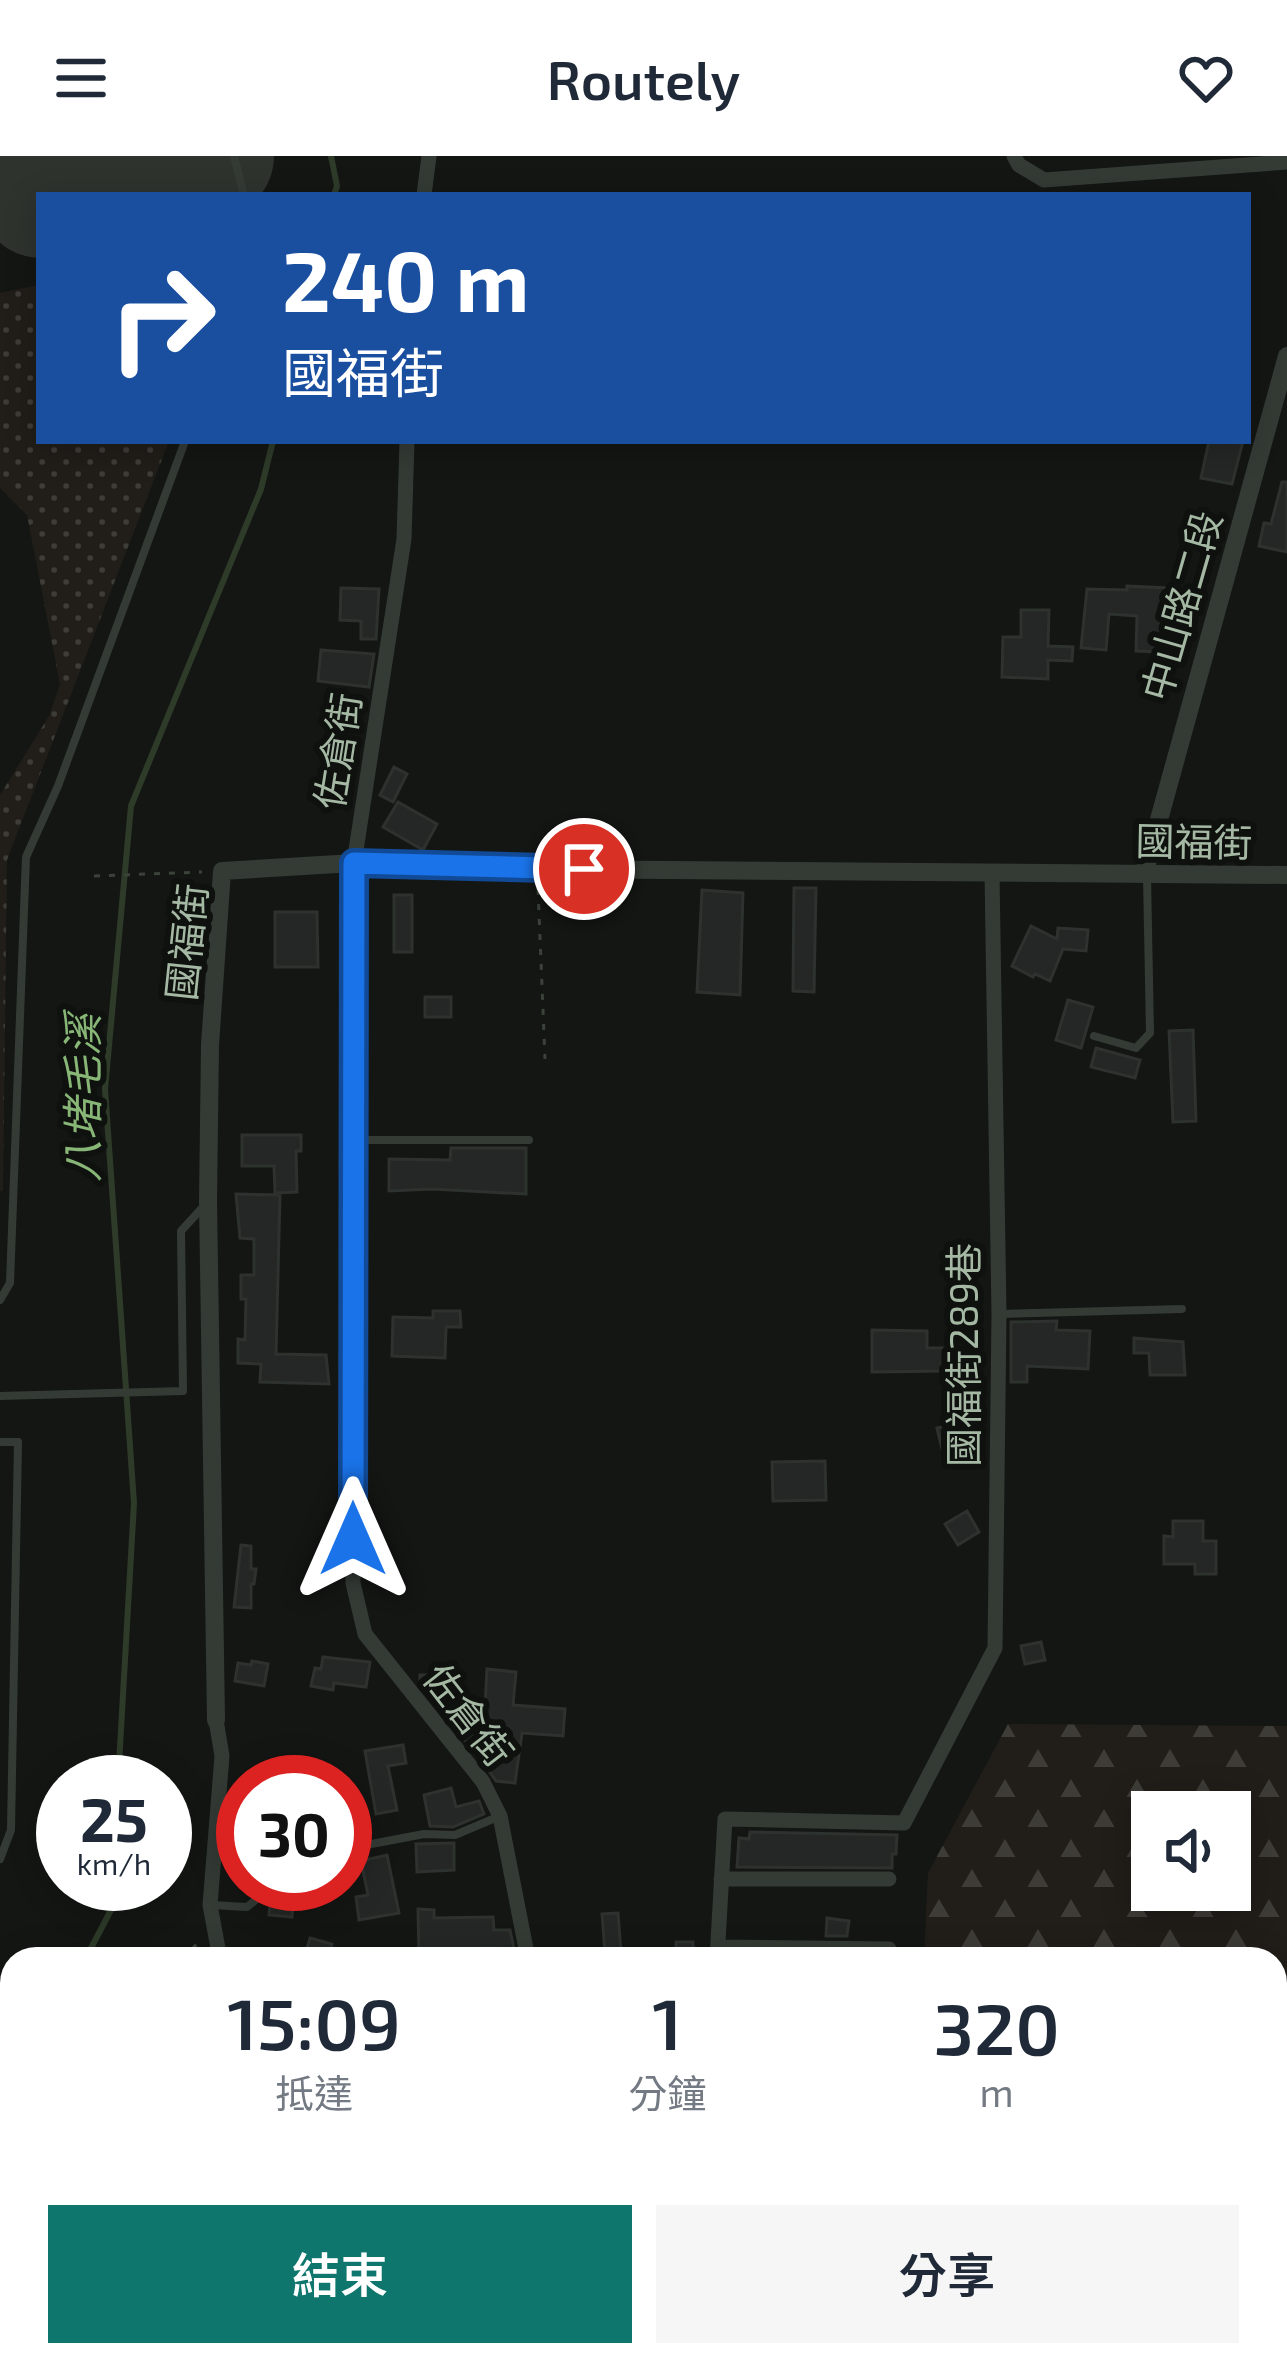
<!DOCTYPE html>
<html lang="zh-TW">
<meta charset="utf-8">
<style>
:root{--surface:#fff;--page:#f6f6f7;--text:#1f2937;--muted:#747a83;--accent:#0f766e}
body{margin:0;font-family:"Exo 2","Noto Sans TC",sans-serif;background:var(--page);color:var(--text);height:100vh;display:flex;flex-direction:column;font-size:45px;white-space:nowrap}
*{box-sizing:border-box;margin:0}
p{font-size:39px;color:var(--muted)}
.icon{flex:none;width:66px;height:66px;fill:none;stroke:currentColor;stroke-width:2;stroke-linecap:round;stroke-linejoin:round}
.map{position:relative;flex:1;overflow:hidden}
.side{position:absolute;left:0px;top:1791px;width:1287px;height:420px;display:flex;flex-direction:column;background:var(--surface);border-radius:36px 36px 0 0;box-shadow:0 6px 30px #0003}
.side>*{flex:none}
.hud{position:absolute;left:36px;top:36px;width:1215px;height:252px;border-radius:0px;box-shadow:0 6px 30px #0003;background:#1a4fa0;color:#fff;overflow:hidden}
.buttons{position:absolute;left:1131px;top:1635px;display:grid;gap:24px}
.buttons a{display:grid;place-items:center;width:120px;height:120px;border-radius:0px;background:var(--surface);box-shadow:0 6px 30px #0003;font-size:60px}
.speed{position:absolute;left:36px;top:1599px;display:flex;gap:24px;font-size:60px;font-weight:700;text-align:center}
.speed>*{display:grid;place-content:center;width:156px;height:156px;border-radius:50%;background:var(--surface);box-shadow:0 6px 30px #0003;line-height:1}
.speed small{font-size:30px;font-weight:400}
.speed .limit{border:18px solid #d22;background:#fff;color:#111}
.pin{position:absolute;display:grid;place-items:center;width:102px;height:102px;color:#fff;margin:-51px;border:6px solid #fff;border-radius:50%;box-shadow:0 3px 12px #0007}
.me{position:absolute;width:132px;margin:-66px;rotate:0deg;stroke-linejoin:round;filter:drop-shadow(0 0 9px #0008)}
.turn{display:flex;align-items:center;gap:42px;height:252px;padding:0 48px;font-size:54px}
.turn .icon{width:156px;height:156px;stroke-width:2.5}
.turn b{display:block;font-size:84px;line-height:102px}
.eta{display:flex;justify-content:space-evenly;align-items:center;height:204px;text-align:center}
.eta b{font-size:72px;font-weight:600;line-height:84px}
.primary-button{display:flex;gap:24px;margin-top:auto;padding:24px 48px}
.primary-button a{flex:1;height:138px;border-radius:0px;background:var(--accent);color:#fff;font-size:48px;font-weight:600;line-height:138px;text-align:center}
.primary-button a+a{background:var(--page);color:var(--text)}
header{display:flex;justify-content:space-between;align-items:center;height:156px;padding:0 48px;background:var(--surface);font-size:54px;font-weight:600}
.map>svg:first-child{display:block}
.grass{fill:url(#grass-dots)}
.forest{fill:url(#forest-firs);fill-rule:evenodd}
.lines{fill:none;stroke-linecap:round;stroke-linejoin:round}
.stream{stroke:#2e3b29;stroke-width:6}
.runway{stroke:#2e332e;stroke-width:126}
.building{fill:#242725;stroke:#2d322f;stroke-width:3}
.path{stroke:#3a423a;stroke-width:3;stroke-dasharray:6 9;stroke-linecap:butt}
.service{stroke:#343b35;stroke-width:8}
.minor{stroke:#343b35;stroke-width:15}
.tertiary{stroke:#343b35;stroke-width:18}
.route-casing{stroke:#114b97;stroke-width:30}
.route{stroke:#1a73e8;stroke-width:21}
.labels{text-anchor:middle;stroke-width:12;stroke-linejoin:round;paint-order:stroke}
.street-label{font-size:39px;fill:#a4b8a4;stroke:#0f110f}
.water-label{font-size:42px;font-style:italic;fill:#87b677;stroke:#0f110f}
</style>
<header><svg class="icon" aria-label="menu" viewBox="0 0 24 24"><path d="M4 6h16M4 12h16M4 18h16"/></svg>Routely<svg class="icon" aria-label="heart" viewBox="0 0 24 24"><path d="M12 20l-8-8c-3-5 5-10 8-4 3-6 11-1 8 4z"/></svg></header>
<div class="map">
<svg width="1287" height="2211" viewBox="0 0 1287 2211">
<defs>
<pattern id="grass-dots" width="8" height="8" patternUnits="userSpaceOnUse" patternTransform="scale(3)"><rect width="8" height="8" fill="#211d19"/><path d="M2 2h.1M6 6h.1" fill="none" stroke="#3e3c37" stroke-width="1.8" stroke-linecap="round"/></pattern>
<pattern id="forest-firs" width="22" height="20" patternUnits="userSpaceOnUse" patternTransform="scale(3)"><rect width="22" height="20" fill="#211d19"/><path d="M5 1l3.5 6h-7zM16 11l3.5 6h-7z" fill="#3e3c37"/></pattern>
</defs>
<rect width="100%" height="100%" fill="#141614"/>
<path class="grass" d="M39 129V285H169L7 704 3 1035H0V639L49 560 60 528 27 359 0 332V137Z"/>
<path class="forest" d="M1008 1568 1287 1570V2211H911V2199H1275V1803H924L928 1717ZM1152 1656H1230V1734H1152Z
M12 2080V2199H571L610 2211H0V2081Z"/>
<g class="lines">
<path class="stream" d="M331 0 337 30 334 39
M118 1626 134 1347 105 933 131 650 261 333 273 285
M92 1803 89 1796 111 1754 112 1728
M0 1947 12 1916
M328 2199 338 2211"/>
<path class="runway" d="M41 39 211 0"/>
</g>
<path class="building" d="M1209 285H1243L1232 328 1201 322Z
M1282 326H1287V396L1259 390 1264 367 1271 368Z
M1127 430 1191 433 1190 450 1162 449 1160 496 1136 495 1137 460 1109 458 1106 494 1081 492 1087 433 1127 434Z
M341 432 379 433 376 483H361V465L340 464Z
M1021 454H1049L1048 490 1073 491 1072 505 1048 504V523L1002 521 1003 481H1021Z
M321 494 374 498 369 531 318 525Z
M394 611 407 618 393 646 380 639Z
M398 646 437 668 423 694 383 671Z
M794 732H816L814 836 793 835Z
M702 734 743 737 740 839 697 836Z
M394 739H412V796H394Z
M275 756H317L318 811H275Z
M1031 770 1057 783 1058 772 1088 774 1086 795 1063 793 1050 825 1035 818 1033 821 1012 810Z
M425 841H451V861H425Z
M1068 844 1093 851 1081 892 1056 884Z
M1193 874 1196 965 1173 966 1169 875Z
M1096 892 1140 904 1135 922 1091 911Z
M242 979H301V995H296L297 1036 275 1037 274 1010H242Z
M451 992H526V1038L432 1033 389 1035V1003L450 1004Z
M236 1038 280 1039 276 1198 326 1199 329 1228 260 1226 261 1208 238 1207V1183L245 1184 246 1143H241V1119H254V1083L240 1082Z
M433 1155H460L461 1171H446L445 1202 392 1200 393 1161 433 1162Z
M1057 1165 1056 1174 1090 1175 1088 1213 1027 1210V1226H1011V1166Z
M872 1174 927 1175V1192H944V1215L872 1216Z
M1134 1182 1183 1186 1185 1219H1150L1149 1197H1134Z
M954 1268 961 1292 943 1297 937 1272Z
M825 1305 826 1344 773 1345 772 1306Z
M967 1355 979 1376 958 1389 945 1368Z
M1173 1365H1203V1385H1216V1418H1195V1408H1164V1380L1173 1381Z
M241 1389 251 1390V1413H256L254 1428H251V1452L234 1451Z
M1041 1486 1045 1504 1025 1508 1021 1490Z
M323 1501 370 1506 366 1531 334 1527 333 1534 311 1530 315 1512 321 1513Z
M252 1505 268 1508 264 1530 235 1525 238 1507 251 1509Z
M487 1513 516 1516 513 1549 565 1553 563 1580 522 1577 515 1627 496 1625 489 1615 494 1580 474 1596 462 1580 477 1568 484 1569Z
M420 1519H449V1541H430L420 1527Z
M403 1589 406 1607 388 1610 397 1654 376 1658 365 1595Z
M451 1632 456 1651 479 1645 484 1658 453 1671 430 1670 424 1639Z
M750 1676 897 1679 896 1698H892V1712L737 1711 739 1682 749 1683Z
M454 1687V1714L417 1716 416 1688Z
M387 1699 399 1757 359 1764 356 1741 368 1739 361 1705Z
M272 1728H294L292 1761 269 1759Z
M418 1753 434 1754V1762L493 1761 494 1774H510L514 1793 482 1792V1803H419Z
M618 1757 621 1796 605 1797 602 1758Z
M827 1762 849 1765 847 1780H826Z
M310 1782 332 1788 328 1803H304Z
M676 1786H693V1803H676Z"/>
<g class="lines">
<path class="path" d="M94 720 202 716
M538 733 545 903
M181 1803 198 1787"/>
<path class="service" d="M234 0 244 39
M1094 880 1136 892 1150 877 1147 720
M355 984H529
M0 1144 10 1127 26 701 58 630 185 285
M1001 1158 1182 1153
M0 1240 183 1235 181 1075 203 1051
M0 1286H18L11 1674 0 1703
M345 1693 424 1678 455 1679 500 1660
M212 1749 247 1751 258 1742 264 1728"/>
<path class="minor" d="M1014 0 1019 9 1044 24 1287 6
M424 39 429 0
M407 285 404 383 354 707 353 1427 365 1478 483 1626 500 1660 528 1803
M216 1564 222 1600 210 1749 220 1803
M721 1723H889
M718 1791 889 1793
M717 1803 725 1663 904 1667 995 1492 999 1158 992 717
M707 2199 714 2211"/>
<path class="tertiary" d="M1144 718 1287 200
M216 1564 208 1045 210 889 222 715 354 707 537 713 1287 719"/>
</g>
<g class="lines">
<g class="route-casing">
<path id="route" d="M353 1383 354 707 584 713"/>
</g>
<use href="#route" class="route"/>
</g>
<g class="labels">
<g class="street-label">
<text transform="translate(1182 450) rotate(-74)" y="14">中山路二段</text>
<text transform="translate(338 595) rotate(-81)" y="14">佐倉街</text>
<text transform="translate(1194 686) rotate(1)" y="14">國福街</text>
<text transform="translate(187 786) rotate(-84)" y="14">國福街</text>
<text transform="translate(964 1199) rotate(-90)" y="14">國福街289巷</text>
<text transform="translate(468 1559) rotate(52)" y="14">佐倉街</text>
</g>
<g class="water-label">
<text transform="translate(83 942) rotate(-90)" y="15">八堵毛溪</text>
</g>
</g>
</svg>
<div class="buttons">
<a><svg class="icon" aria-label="sound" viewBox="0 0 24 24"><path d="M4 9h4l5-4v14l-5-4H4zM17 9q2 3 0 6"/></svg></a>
</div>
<div class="speed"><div>25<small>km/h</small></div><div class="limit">30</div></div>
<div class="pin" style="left:584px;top:713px;background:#d93025"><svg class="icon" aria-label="arrive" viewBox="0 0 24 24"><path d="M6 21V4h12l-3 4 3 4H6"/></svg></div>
<svg class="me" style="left:353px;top:1383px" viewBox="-20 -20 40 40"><path d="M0-17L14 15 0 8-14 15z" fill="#1a73e8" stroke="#fff" stroke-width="4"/></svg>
<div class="hud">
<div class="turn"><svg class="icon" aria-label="right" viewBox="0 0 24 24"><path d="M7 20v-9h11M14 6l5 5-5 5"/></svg><div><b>240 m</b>國福街</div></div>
</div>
<section class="side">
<div class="eta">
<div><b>15:09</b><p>抵達</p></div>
<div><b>1</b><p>分鐘</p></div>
<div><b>320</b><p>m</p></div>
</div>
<div class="primary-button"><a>結束</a><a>分享</a></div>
</section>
</div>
